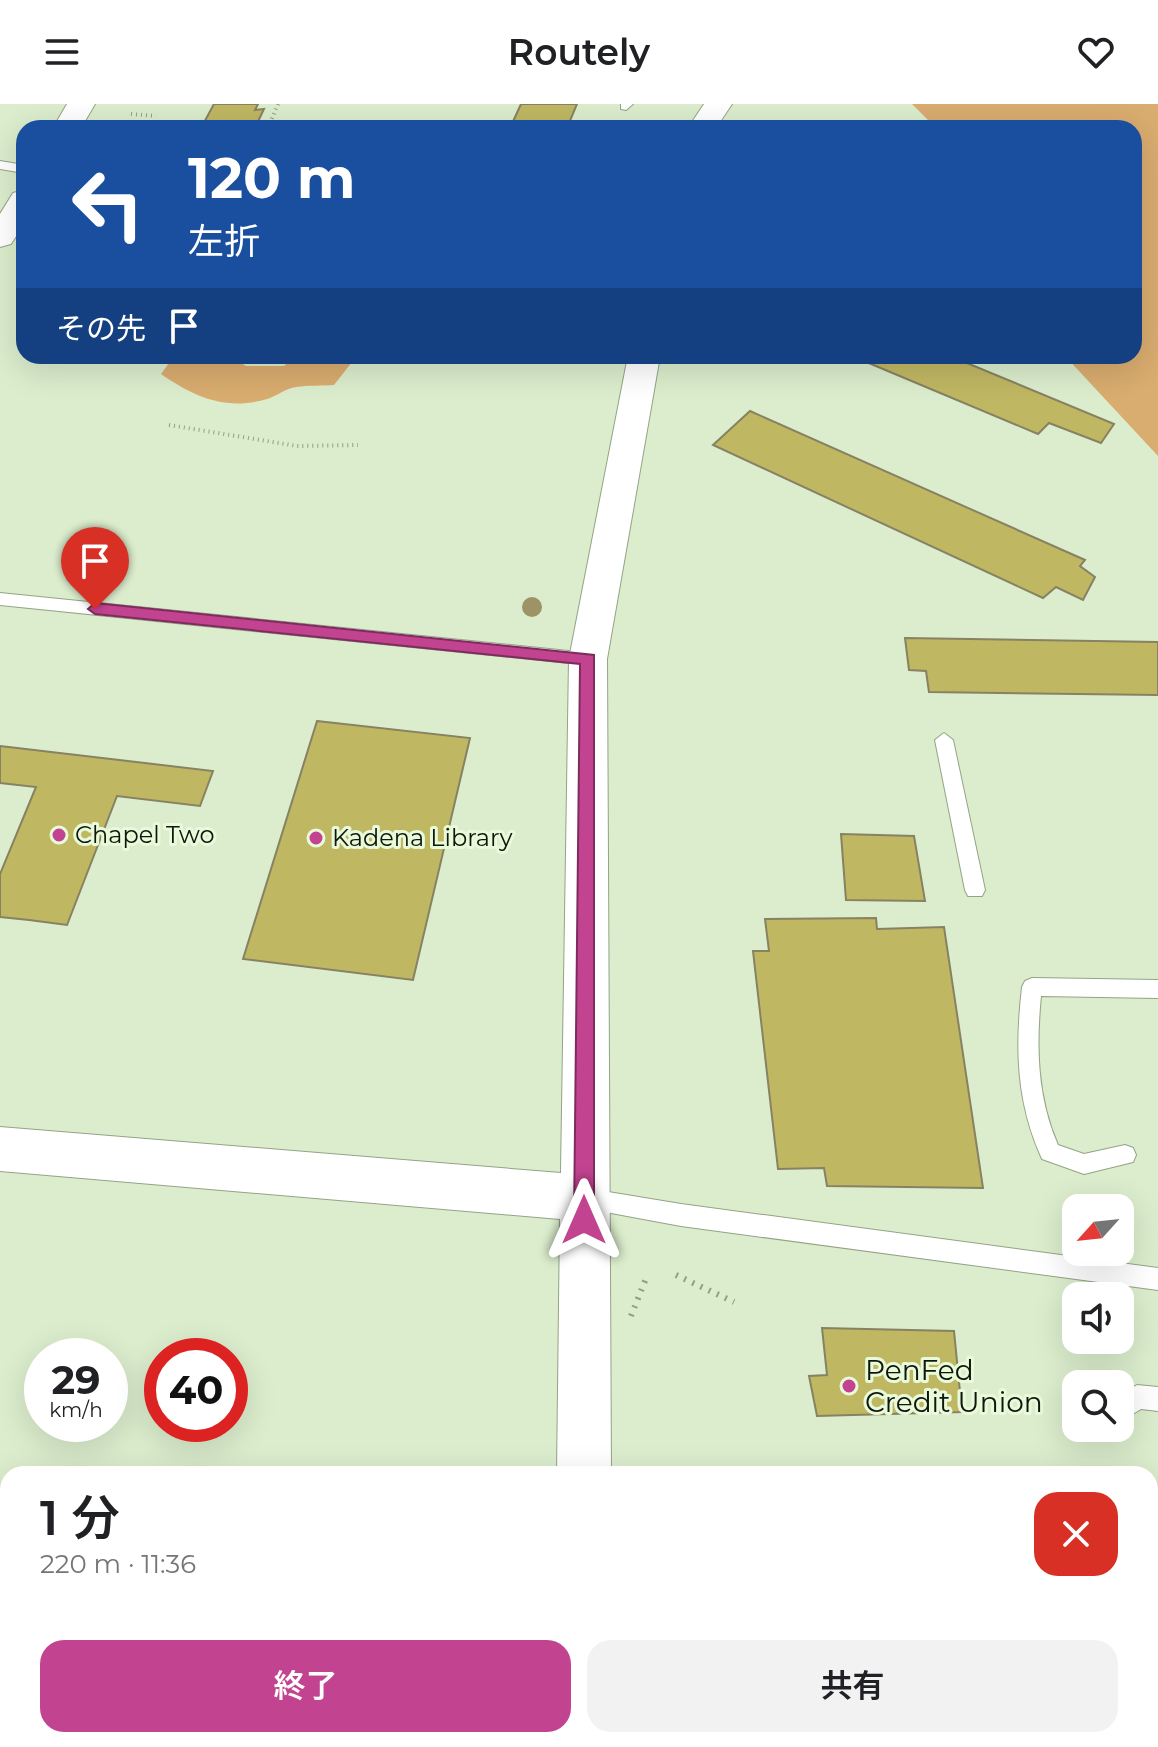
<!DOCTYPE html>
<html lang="ja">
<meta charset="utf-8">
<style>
:root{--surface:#fff;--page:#f2f2f2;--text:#202124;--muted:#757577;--accent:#c24390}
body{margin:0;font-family:Montserrat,"Noto Sans JP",sans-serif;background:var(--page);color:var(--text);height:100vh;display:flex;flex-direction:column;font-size:30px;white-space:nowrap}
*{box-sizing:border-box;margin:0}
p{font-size:26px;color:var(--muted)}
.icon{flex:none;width:44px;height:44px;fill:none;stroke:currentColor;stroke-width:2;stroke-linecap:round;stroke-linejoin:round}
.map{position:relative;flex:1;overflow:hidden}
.details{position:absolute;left:0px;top:1362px;width:1158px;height:282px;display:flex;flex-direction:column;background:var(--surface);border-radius:24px 24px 0 0;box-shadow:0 8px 32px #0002}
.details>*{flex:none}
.top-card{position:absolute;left:16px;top:16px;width:1126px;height:244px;border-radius:24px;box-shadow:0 8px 32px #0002;background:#1a4fa0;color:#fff;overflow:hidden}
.needle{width:52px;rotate:243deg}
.fabs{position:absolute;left:1062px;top:1090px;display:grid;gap:16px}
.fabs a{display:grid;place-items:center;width:72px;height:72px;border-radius:16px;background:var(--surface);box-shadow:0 8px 32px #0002;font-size:40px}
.speed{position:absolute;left:24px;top:1234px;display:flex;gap:16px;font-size:40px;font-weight:700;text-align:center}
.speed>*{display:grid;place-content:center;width:104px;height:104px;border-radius:50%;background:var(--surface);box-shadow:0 8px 32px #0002;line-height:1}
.speed small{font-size:20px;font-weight:400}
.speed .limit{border:12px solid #d22;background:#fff;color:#111}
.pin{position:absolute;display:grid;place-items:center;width:68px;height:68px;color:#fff;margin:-82px -34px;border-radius:50% 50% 50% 0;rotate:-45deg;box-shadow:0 0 8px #0007}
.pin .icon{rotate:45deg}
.me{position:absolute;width:88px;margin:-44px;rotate:0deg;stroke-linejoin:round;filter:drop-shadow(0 0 6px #0008)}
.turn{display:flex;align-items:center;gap:28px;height:168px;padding:0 40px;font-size:36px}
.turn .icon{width:104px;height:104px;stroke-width:2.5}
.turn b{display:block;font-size:56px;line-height:68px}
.then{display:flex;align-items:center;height:76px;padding:0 40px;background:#0003;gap:16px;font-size:30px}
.round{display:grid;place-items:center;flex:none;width:84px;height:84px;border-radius:24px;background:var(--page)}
.overview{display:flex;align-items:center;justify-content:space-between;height:136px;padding:0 40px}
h1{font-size:48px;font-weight:600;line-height:60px}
.cta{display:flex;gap:16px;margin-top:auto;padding:16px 40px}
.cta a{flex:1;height:92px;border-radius:24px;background:var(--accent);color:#fff;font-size:32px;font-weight:600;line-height:92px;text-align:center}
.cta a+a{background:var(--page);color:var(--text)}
header{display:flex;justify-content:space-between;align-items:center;height:104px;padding:0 40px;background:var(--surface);font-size:36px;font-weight:600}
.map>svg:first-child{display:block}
.green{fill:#d9ac6f}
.building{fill:#c0b763;stroke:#868262;stroke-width:2}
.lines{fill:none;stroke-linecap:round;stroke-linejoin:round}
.lane-casing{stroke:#93a486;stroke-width:2}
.secondary-casing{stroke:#93a486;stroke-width:2}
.path-far1{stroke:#929f87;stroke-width:4;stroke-dasharray:1 4;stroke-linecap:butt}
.path{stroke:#929f87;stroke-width:6;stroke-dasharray:2 7;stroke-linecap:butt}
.lane{fill:#fff;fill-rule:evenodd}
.secondary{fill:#fff;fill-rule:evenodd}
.tree{fill:#9e9367}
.route{fill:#c24390;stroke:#7e2c5e;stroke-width:2}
.poi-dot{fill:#c24390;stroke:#e8fada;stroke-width:3}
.labels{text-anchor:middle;stroke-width:6;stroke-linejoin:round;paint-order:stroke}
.poi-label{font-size:24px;fill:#10160b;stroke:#e8fada;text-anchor:start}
.near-poi-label{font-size:28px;fill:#10160b;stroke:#e8fada;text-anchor:start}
</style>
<header><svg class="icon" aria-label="menu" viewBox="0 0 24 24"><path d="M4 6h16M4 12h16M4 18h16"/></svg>Routely<svg class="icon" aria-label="heart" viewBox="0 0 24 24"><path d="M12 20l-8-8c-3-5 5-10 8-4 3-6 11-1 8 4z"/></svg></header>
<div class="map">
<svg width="1158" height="1643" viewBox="0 0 1158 1643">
<rect width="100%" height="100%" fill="#dbedcd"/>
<path class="green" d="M912 0H1158V352L1065 252H1134V24H936Z
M174 252H229L246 262H284L295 252H348L352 258 334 281C322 282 308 281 296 283 286 284 277 292 267 295 226 307 194 293 161 270Z"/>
<path class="building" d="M214 0H258L255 6 264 5 255 24H201Z
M521 0H577L567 24H510Z
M852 252H950L1114 320 1101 339 1049 319 1038 330Z
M750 307 1085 456 1080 462 1095 473 1083 496 1056 483 1043 494 713 341Z
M905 534 1158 538V591L929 588 926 567 909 566Z
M317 617 470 634 413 876 243 855Z
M0 642 213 667 200 702 117 692 67 821 29 816 0 813V770L36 683 0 679Z
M841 730 914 732 925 797 846 796Z
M876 814 877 825 944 823 983 1084 827 1082 824 1064 778 1065 753 847H769L765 815Z
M822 1224 954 1227 962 1308 817 1312 809 1272 827 1271Z"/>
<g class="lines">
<g class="lane-casing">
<path id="lane" d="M621 0H633L626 6 621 5Z
M0 57 24 61V69L0 65Z
M733 252H748L741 257Z
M0 489 588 549 597 555 588 561 0 501Z
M944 629 953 636 985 786 982 792H968L965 786 935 636Z
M1032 874 1158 876V894L1041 892C1036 943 1037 993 1058 1041L1084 1050 1125 1041 1133 1044 1136 1051 1133 1058 1084 1070 1042 1055C1016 998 1015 944 1022 883L1025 877Z
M584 1084 681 1100 1158 1164V1186L681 1122 584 1104 576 1101 573 1094 576 1087Z
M1137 1281 1158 1283V1307L1141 1305 1120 1318V1291Z
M628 1636H666L669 1643H631Z
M815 1636H844L841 1643H812Z"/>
</g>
<g class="secondary-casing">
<path id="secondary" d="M67 0H95L81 24H53Z
M704 0H732L716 24H688Z
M24 86V120L11 140 0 143V110L13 89Z
M628 252H660L607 555 611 1370H557L560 1115 0 1067V1023L561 1069 569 555Z
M554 1636H614V1643H554Z"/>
</g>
<path class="path-far1" d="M131 10 156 12
M268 24 278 0
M169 321 297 342 358 341"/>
<path class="path" d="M676 1171 734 1198
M631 1212 647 1172
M740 1637 748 1643
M783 1643 786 1636"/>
<use href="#lane" class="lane"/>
<use href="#secondary" class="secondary"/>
</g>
<circle class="tree" cx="532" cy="503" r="10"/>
<path class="route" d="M95 499 594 551V1116L591 1123 584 1125 577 1123 574 1116 580 560 95 510 88 505Z"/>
<g class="poi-dot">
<circle cx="59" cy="731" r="8"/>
<circle cx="316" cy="734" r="8"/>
<circle cx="849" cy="1282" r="8"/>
</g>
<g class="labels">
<g class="poi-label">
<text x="75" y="739">Chapel Two</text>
<text x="332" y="742">Kadena Library</text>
</g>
<g class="near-poi-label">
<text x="865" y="1276">PenFed<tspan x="865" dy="32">Credit Union</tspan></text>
</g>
</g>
</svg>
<div class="fabs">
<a><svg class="needle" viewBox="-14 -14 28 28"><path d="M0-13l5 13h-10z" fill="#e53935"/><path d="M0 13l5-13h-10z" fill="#757577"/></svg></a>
<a><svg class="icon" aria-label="sound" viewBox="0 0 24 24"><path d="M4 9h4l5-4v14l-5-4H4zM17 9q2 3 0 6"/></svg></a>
<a><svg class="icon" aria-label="search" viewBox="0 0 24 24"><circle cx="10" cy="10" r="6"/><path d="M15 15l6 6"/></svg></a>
</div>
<div class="speed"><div>29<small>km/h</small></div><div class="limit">40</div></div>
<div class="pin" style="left:95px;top:505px;background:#d93025"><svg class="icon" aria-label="arrive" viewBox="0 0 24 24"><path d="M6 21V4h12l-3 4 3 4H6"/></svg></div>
<svg class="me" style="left:584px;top:1116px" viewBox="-20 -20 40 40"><path d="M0-17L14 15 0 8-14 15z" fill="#c24390" stroke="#fff" stroke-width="4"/></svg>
<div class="top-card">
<div class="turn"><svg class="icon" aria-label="left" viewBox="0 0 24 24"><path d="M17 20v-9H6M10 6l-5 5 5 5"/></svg><div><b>120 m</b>左折</div></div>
<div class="then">その先<svg class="icon" aria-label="arrive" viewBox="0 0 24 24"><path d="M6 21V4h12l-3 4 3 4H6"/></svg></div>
</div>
<section class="details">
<div class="overview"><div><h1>1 分</h1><p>220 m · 11:36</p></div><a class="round" style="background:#d93025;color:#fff"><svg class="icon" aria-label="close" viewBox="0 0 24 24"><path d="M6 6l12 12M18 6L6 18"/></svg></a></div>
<div class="cta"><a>終了</a><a>共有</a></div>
</section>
</div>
